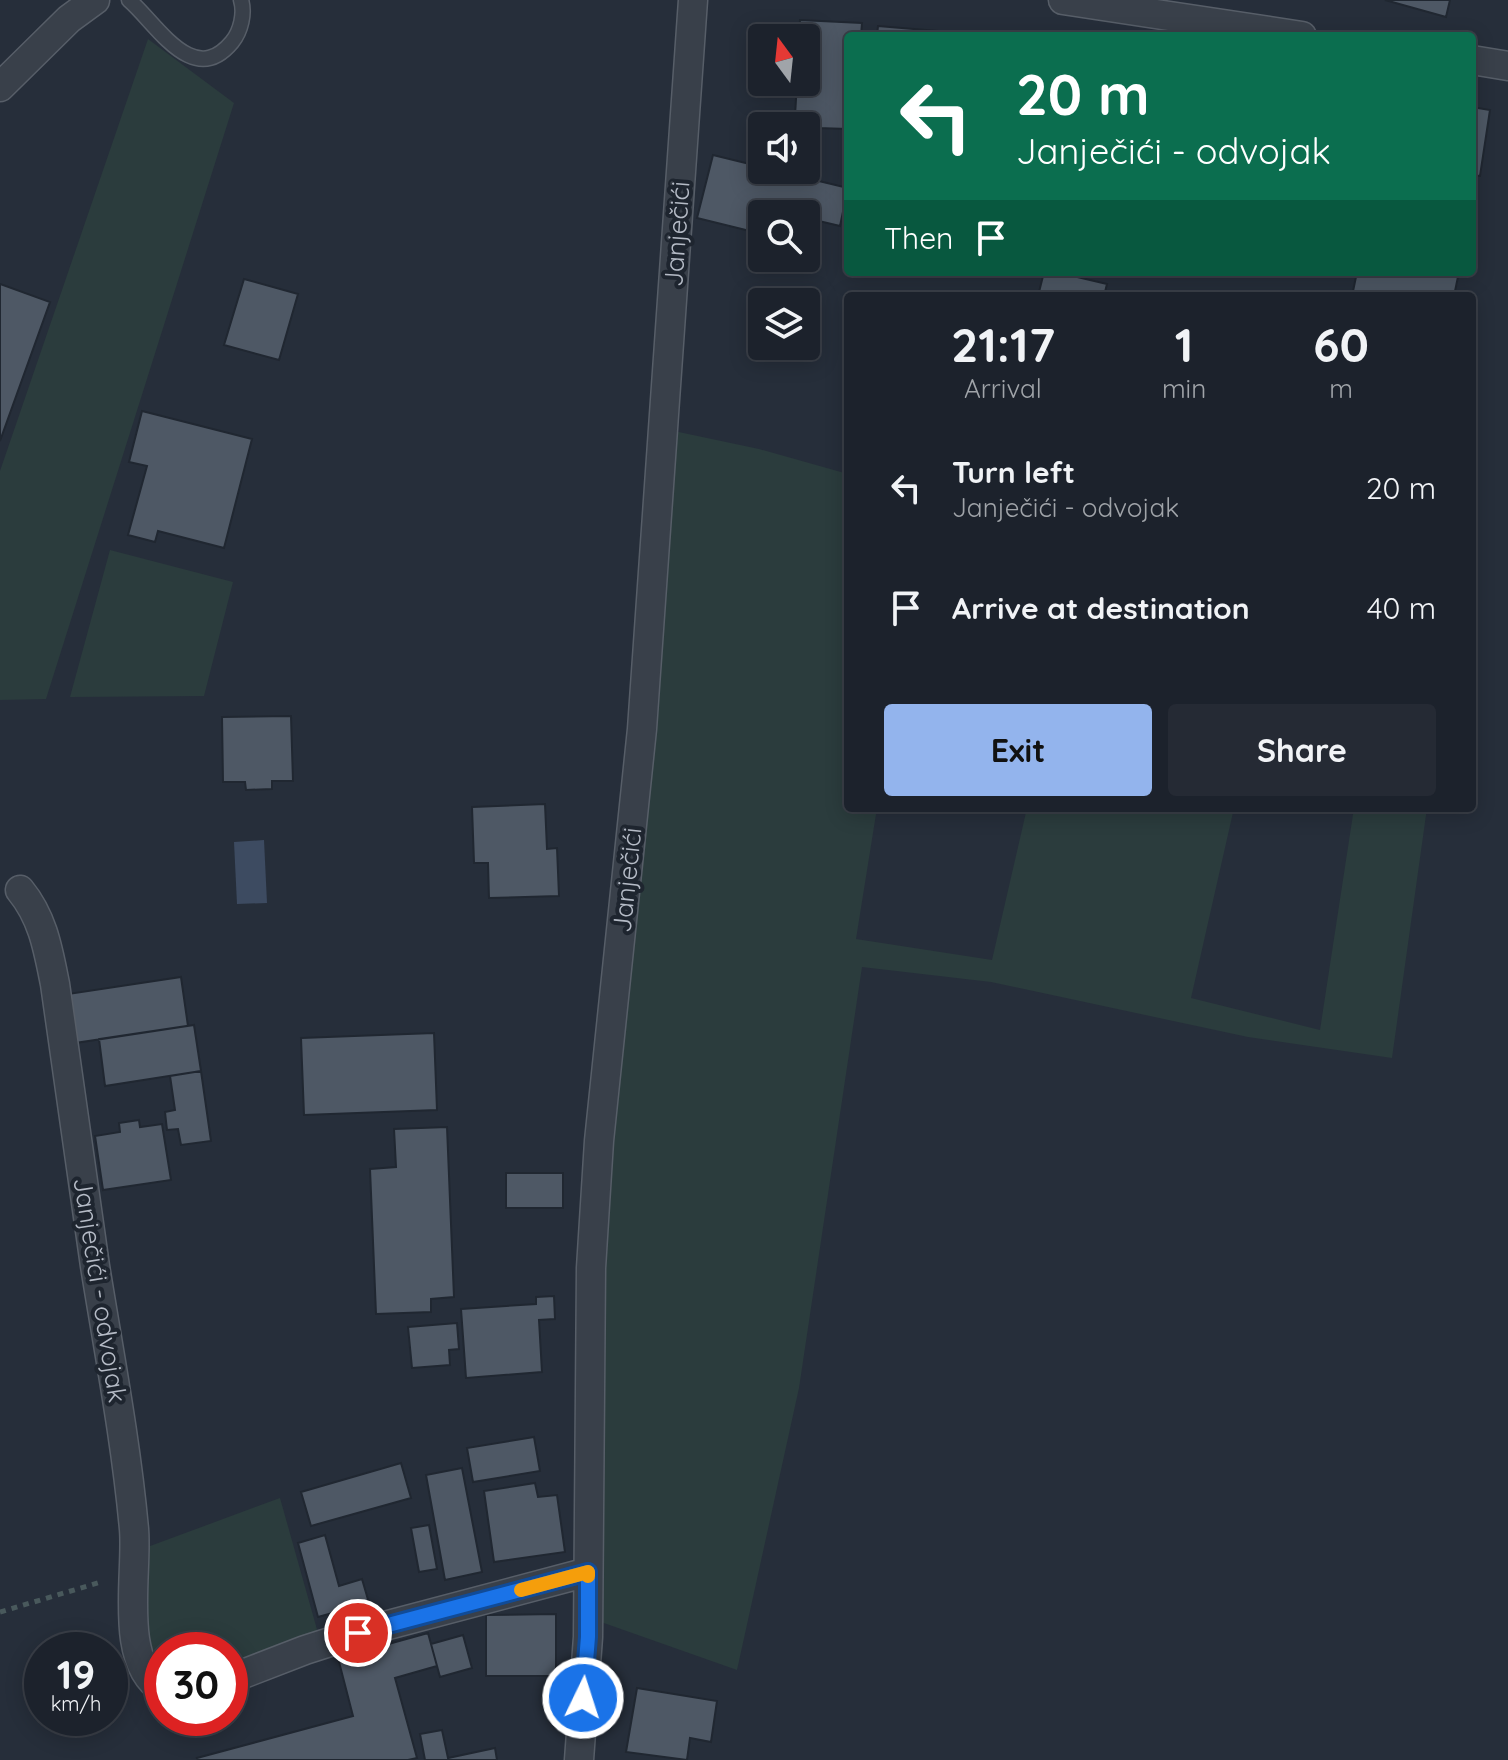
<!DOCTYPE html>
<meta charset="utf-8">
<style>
:root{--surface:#1c222c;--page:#252a34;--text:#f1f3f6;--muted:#a0a4a9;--line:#3a3f48;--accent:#93b4ed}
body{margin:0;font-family:Quicksand,sans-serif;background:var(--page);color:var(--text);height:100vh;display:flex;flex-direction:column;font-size:30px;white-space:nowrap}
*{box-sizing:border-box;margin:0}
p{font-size:26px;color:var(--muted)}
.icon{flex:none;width:44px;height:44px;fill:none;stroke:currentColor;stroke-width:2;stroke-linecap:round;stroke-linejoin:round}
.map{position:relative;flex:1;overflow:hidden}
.drawer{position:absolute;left:844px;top:292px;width:632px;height:520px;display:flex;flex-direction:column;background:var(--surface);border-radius:8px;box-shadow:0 4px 20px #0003,0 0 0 2px var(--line)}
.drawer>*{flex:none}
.guide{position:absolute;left:844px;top:32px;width:632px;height:244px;border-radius:8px;box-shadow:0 4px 20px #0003,0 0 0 2px var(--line);background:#0b6e4f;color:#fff;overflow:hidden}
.needle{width:52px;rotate:345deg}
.controls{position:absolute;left:748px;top:24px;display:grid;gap:16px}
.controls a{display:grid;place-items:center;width:72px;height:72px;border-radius:8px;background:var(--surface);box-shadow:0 4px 20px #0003,0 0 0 2px var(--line);font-size:40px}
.speed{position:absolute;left:24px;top:1632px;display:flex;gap:16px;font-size:40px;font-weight:700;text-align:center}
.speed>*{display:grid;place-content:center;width:104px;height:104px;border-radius:50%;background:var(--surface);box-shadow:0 4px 20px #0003,0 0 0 2px var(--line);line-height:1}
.speed small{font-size:20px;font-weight:400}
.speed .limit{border:12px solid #d22;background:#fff;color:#111}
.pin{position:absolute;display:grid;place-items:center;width:68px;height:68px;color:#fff;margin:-34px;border:4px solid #fff;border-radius:50%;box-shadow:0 2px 8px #0007}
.me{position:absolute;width:88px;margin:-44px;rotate:4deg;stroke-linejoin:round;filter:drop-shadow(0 0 6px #0008)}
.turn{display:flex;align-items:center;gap:28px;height:168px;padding:0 40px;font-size:36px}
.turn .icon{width:104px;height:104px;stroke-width:2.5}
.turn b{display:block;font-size:56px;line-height:68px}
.then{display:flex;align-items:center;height:76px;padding:0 40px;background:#0003;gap:16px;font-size:30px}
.eta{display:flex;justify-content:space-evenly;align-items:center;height:136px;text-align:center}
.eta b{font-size:48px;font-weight:700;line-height:56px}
.cta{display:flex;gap:16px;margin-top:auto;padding:16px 40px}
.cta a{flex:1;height:92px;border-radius:8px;background:var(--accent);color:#111;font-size:32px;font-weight:700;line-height:92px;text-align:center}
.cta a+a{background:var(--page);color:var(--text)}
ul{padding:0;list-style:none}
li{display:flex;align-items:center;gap:24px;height:120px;padding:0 40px}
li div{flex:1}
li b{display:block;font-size:30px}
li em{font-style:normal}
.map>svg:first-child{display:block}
.green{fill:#2b3c3d}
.water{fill:#3d4b61}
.building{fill:#4e5865;stroke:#202731;stroke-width:2}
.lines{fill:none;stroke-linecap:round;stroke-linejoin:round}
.service-casing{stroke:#575e68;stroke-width:17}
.minor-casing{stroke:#575e68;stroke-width:31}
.path{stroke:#49595c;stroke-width:5;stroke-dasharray:6 6;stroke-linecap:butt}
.service{stroke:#39404a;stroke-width:14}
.minor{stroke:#39404a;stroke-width:28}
.route-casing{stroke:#114b97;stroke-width:20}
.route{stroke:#1a73e8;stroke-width:14}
.slow{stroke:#f59e0b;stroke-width:14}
.labels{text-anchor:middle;stroke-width:8;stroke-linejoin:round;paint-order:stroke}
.street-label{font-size:26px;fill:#b5bbc6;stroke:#1e252f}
</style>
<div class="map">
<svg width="1508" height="1760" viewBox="0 0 1508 1760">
<rect width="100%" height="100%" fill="#262e3a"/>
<path class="green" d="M148 39 234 103 46 699 0 700V471Z
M674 431 759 449 848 474V808H877L856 939 992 960 1027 808H1234L1191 998 1320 1030 1354 808H1427L1392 1058 1248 1037 991 982 862 967 799 1388 737 1670 601 1622 602 1278Z
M110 550 233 582 204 696 70 697Z
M280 1498 318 1633 230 1666V1650H162V1674C142 1654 145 1578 142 1549Z"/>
<path class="water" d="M264 840 267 903 237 904 234 842Z"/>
<path class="building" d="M1385 0H1450L1446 17Z
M800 20 862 23 861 36H848V129L817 128 818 117 795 116 797 82H806V38H799Z
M878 26 961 33V36H877Z
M1472 107 1490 110 1480 176 1472 175Z
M713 155 762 167V170H773L848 188 840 226 806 218V214H762V234L697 218Z
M1044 272H1056L1107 284 1104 296H1038Z
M1357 272H1459L1454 296H1352Z
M244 279 298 294 279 360 224 345Z
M0 284 50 302 0 441Z
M142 411 252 439 224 548 158 531 155 542 128 535 147 466 129 462Z
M291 716 293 781H272V789L246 790 245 782H223L222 717Z
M545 804 547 849 557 848 559 896 489 898 488 863H474L472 807Z
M181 977 188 1026 75 1043 68 994Z
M194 1025 201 1071 105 1086 99 1039Z
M434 1033 437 1110 304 1115 301 1038Z
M201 1071 211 1141 181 1145 178 1129 167 1130 165 1112 175 1110 170 1076Z
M139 1120 140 1127 162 1124 171 1180 103 1190 95 1136 120 1132 119 1123Z
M447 1127 454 1297 431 1299V1312L376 1314 370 1169 396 1167 394 1129Z
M506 1173H563V1208H506Z
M554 1296 555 1319 539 1320 542 1372 466 1378 461 1309 536 1304V1297Z
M457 1323 459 1349 449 1350 450 1365 412 1368 408 1327Z
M534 1437 540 1471 473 1482 467 1448Z
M401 1463 411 1498 311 1526 301 1492Z
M462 1468 482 1572 445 1580 426 1475Z
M535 1483 538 1497 557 1495 565 1552 494 1562 484 1491Z
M429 1525 437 1569 419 1572 411 1528Z
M325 1535 339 1586 362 1579 369 1603 318 1617 298 1543Z
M556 1614V1676H486V1615Z
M428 1633 437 1666 395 1678 417 1758 408 1760H198L197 1758 353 1716 338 1658Z
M463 1635 472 1668 440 1677 431 1644Z
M637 1688 717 1701 711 1742 690 1738 687 1760 626 1752Z
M442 1730 448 1758 495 1748 497 1760H425L420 1734Z"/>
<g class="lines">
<g class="service-casing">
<path id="service" d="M129 0C157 24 193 89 232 42 241 31 245 13 241 0"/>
</g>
<g class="minor-casing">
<path id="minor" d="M1063 0 1302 36
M1472 60 1508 66
M0 87 69 19 95 0
M20 890C43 918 48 949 55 984 68 1078 81 1172 95 1266 109 1353 126 1441 134 1529 138 1573 118 1662 162 1689
M230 1679 305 1650 358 1633 588 1572
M579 1760 588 1637 591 1268 599 1141 642 729 693 0"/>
</g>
<path class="path" d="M0 1612 101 1582"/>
<use href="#service" class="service"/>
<use href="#minor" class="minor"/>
</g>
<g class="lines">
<g class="route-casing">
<path id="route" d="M358 1633 588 1572V1637L583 1698"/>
</g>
<use href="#route" class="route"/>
<path class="slow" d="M521 1590 588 1572V1576"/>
</g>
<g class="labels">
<g class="street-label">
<text transform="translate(677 234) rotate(-86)" y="9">Janječići</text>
<text transform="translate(627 880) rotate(-84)" y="9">Janječići</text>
<text transform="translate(100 1290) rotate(81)" y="9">Janječići - odvojak</text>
</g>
</g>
</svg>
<div class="controls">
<a><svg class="needle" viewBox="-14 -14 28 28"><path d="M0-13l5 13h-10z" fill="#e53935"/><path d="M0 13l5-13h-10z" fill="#a0a4a9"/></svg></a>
<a><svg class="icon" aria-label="sound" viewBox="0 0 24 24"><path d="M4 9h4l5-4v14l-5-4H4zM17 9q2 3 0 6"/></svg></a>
<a><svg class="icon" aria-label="search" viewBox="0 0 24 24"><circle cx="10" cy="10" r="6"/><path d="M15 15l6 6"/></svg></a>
<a><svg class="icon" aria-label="layers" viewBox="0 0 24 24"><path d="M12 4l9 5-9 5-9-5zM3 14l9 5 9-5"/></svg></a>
</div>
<div class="speed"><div>19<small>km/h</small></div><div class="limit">30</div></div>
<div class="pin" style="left:358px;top:1633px;background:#d93025"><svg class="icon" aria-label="arrive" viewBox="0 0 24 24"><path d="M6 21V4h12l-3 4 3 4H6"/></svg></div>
<svg class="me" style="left:583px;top:1698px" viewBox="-20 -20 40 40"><circle r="17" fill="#1a73e8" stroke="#fff" stroke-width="3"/><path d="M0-11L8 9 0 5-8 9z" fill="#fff"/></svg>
<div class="guide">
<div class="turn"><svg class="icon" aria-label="left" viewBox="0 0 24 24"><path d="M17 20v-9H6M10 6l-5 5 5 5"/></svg><div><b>20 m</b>Janječići - odvojak</div></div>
<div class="then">Then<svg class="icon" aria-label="arrive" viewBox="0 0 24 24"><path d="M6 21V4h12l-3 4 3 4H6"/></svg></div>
</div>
<section class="drawer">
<div class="eta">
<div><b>21:17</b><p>Arrival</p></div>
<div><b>1</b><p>min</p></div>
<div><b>60</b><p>m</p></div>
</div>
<ul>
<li><svg class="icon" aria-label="left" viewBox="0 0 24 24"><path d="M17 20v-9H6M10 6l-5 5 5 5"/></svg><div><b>Turn left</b><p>Janječići - odvojak</p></div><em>20 m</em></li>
<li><svg class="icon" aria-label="arrive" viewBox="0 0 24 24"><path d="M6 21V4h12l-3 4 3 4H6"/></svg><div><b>Arrive at destination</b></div><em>40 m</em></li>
</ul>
<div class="cta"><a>Exit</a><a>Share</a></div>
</section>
</div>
